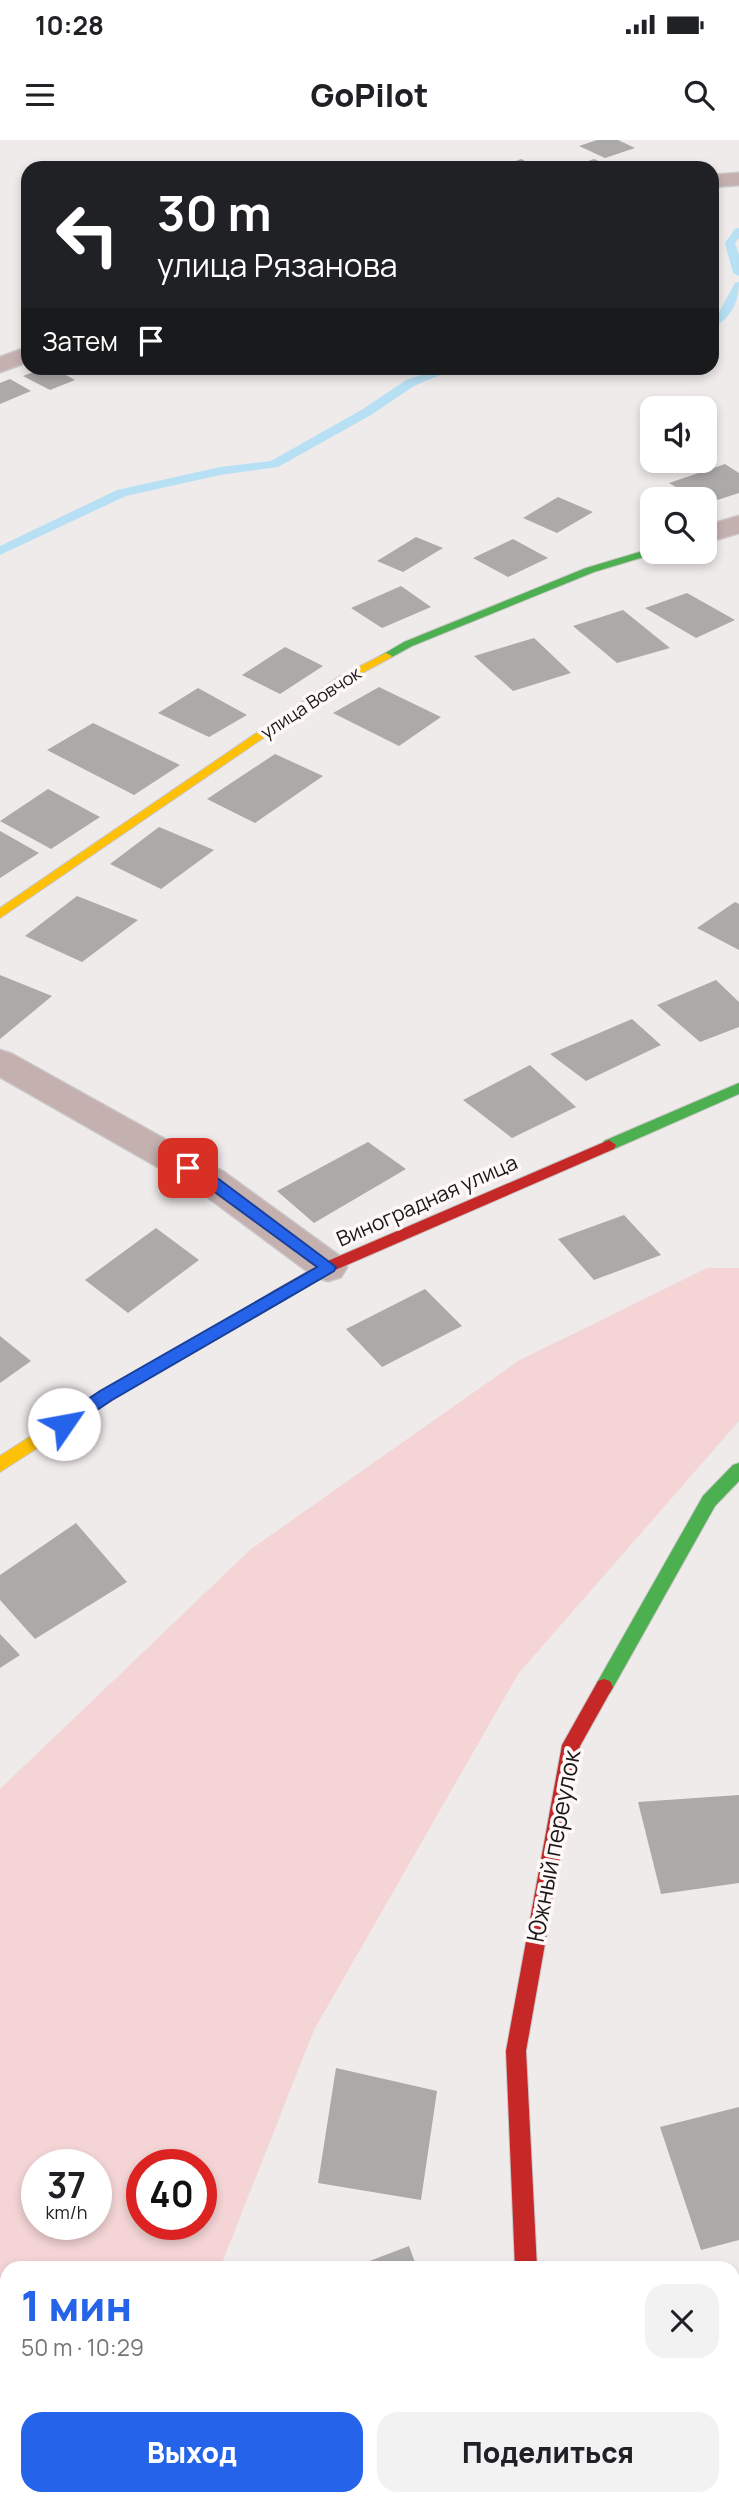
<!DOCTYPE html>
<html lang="ru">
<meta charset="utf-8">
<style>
:root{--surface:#fff;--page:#f2f2f2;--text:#202124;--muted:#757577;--accent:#2563eb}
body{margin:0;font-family:Manrope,sans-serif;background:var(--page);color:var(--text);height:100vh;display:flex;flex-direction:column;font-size:26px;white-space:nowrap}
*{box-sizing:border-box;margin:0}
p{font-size:23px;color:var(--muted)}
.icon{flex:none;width:38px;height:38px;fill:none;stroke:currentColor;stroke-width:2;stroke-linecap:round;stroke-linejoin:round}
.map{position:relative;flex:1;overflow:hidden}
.details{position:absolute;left:0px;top:2121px;width:740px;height:245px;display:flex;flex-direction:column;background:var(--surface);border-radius:21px 21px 0 0;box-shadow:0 4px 10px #0003}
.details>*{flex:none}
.banner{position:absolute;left:21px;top:21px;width:698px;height:214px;border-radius:21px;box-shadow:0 4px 10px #0003;background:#202124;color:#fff;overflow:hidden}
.tools{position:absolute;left:640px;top:256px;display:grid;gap:14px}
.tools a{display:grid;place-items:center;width:77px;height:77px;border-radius:14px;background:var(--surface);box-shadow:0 4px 10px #0003;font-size:35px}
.speed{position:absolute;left:21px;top:2009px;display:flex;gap:14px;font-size:35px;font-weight:700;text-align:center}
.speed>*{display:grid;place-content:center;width:91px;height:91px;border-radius:50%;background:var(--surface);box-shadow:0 4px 10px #0003;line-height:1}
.speed small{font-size:18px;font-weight:400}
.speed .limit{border:10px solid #d22;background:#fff;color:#111}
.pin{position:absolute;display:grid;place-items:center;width:60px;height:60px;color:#fff;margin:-30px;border-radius:14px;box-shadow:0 4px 10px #0006}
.me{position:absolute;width:77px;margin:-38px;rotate:57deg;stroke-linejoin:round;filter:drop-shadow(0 0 5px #0008)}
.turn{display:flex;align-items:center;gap:24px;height:147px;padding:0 21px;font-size:32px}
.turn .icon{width:91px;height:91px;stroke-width:2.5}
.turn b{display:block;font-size:49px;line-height:60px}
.then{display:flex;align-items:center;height:66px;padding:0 21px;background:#0003;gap:14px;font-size:26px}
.round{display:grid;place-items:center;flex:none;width:74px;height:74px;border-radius:21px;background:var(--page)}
.summary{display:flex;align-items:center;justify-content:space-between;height:119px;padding:0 21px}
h1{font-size:42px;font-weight:800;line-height:52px;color:var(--accent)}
.action{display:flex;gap:14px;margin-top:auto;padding:14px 21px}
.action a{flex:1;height:80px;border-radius:21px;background:var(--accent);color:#fff;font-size:28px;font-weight:800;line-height:80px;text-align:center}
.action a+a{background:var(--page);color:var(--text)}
.status{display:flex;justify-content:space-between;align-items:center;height:49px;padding:0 35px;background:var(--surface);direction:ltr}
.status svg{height:19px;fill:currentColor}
header{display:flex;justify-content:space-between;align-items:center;height:91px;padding:0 21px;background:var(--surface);font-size:32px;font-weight:800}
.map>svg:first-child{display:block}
.green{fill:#f4d4d4;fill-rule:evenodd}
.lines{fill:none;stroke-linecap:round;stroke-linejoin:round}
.stream{fill:#b7e0f4;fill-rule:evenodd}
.building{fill:#aca9a9}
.street-casing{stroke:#c9c6c6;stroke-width:3}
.fast-casing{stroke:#c9c6c6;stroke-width:2}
.slow-casing{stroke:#c9c6c6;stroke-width:2}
.jam-casing{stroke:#c9c6c6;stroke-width:2}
.street{fill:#c5b0b0;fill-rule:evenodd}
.fast{fill:#4caf50;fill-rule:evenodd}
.slow{fill:#ffc107;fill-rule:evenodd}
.jam{fill:#c62828;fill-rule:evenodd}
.route{fill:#2563eb;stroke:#184099;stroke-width:2}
.labels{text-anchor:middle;stroke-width:7;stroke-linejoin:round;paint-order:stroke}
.far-street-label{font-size:18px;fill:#1a1818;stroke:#fef8f8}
.street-label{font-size:21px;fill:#1a1818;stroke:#fef8f8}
.near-street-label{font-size:24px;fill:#1a1818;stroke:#fef8f8}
</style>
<div class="status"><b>10:28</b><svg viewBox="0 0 49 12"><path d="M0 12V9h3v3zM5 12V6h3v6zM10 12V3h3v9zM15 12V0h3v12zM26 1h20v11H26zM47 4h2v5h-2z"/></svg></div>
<header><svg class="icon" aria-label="menu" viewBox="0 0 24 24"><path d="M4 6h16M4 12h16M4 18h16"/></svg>GoPilot<svg class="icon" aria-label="search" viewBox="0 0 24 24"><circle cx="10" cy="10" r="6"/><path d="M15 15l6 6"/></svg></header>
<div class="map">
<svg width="739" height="2366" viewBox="0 0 739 2366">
<rect width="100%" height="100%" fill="#f0ebeb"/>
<path class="green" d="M707 1128H739V1281L518 1534 314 1890 220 2128H7V2359H98L94 2366H0V1649L251 1409 518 1221ZM37 2025H96V2084H37ZM142 2025H201V2084H142Z"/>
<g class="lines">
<path class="stream" d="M739 88V98L735 103 739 115V136L733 133 725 103 735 89Z
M739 142C739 161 731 180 712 187V179L717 176 735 143Z
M441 228H457L414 246 371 275 278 327 220 335 126 356 0 415V406L117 350 220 327 271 321 363 269 406 240Z"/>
</g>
<path class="building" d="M597 0H618L635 8 605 18 579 6Z
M521 19 540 28H498Z
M594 19 615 28H568Z
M44 228H53L75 240 50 250 23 236Z
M10 239 31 251 0 264V243Z
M725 324 739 333V353L705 364V359H696L669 343Z
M558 357 593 372 557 393 523 378Z
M416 397 443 408 403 432 377 421Z
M513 399 548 418 508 437 473 418Z
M401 446 431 467 382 488 351 468Z
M687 453 735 480 696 498 645 468Z
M623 470 670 508 617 523 573 486Z
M534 498 571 533 513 551 474 516Z
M285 507 323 526 280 554 242 535Z
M379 547 441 577 399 606 333 573Z
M198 548 247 575 209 597 158 573Z
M93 583 180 625 134 655 47 610Z
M275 614 323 636 255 683 207 659Z
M48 649 100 677 51 709 0 681Z
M159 687 214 710 161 749 110 724Z
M0 691 39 713 0 738Z
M77 756 138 780 82 822 25 796Z
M735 762 739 764V810L697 788Z
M0 835 52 856 0 899Z
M716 840 739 862V887L700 902 657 865Z
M632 879 661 905 586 941 550 914Z
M530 925 576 967 512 998 463 960Z
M368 1002 406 1029 314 1083 277 1051Z
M624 1075 661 1115 594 1140 558 1099Z
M156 1088 199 1120 128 1173 85 1140Z
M425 1149 462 1186 382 1227 346 1189Z
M0 1196 31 1221 0 1243Z
M76 1383 127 1442 35 1499 0 1460V1435Z
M0 1494 20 1515 0 1528Z
M739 1655V1743L661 1754 638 1662Z
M336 1928 437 1951 421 2060 318 2043Z
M739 1967V2100L701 2110 660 1987Z
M409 2106 417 2128H351Z"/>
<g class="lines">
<g class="street-casing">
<path id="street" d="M739 33V45L712 47V35Z
M28 207V222L0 232V217Z
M739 376V393L705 403V386Z
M0 910 12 914 224 1032 341 1117 347 1127 341 1137 328 1141 315 1137 198 1050 0 937Z
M588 2359H645L647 2366H591Z"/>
</g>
<g class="fast-casing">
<path id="fast" d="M653 408V411H658L657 413 594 432 412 506 390 518 380 516 404 502 586 428Z
M739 943V954L614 1009 609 1010 602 1005 604 1001Z
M739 1323V1341L715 1366 610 1553 604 1555 598 1553 595 1547 598 1541 703 1356 733 1325Z"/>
</g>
<g class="slow-casing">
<path id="slow" d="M386 513 392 516 390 518 345 542 0 778V768L337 538Z
M278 1150 284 1152 286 1156 284 1160 112 1260 0 1332V1316L100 1252Z"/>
</g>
<g class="jam-casing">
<path id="jam" d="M609 1000 616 1005 614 1009 333 1131 284 1160 278 1162 270 1156 272 1152 323 1123Z
M604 1539 610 1541 613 1547 580 1606 526 1911 537 2128H515L506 1911 562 1605 598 1541Z"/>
</g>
<use href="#street" class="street"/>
<use href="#fast" class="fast"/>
<use href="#slow" class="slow"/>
<use href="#jam" class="jam"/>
</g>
<path class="route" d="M188 1022 216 1037 336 1127 334 1131 112 1260 70 1288H58L55 1284 58 1279 100 1251 317 1127 205 1045 182 1032 180 1028 182 1024Z"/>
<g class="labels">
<g class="far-street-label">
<text transform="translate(311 563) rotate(-33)" y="6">улица Вовчок</text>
</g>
<g class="street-label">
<text transform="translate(427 1061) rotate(-24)" y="7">Виноградная улица</text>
</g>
<g class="near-street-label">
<text transform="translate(554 1706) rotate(-79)" y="8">Южный переулок</text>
</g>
</g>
</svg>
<div class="tools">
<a><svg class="icon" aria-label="sound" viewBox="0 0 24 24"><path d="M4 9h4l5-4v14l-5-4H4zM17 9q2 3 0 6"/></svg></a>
<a><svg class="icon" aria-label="search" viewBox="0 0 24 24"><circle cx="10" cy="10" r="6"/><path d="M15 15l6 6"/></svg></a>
</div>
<div class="speed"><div>37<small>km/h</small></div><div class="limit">40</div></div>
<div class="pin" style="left:188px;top:1028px;background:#d93025"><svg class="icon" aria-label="arrive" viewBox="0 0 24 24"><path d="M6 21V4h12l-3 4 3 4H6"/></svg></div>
<svg class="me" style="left:64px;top:1284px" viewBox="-20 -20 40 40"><circle r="19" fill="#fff"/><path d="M0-13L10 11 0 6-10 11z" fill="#2563eb"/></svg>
<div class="banner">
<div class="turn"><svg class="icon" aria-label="left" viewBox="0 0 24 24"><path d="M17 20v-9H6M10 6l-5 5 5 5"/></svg><div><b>30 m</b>улица Рязанова</div></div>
<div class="then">Затем<svg class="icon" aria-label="arrive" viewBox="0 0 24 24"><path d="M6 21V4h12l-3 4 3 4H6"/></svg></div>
</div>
<section class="details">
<div class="summary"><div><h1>1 мин</h1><p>50 m · 10:29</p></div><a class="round"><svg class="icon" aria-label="close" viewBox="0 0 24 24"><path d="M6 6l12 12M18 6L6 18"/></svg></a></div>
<div class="action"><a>Выход</a><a>Поделиться</a></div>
</section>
</div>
